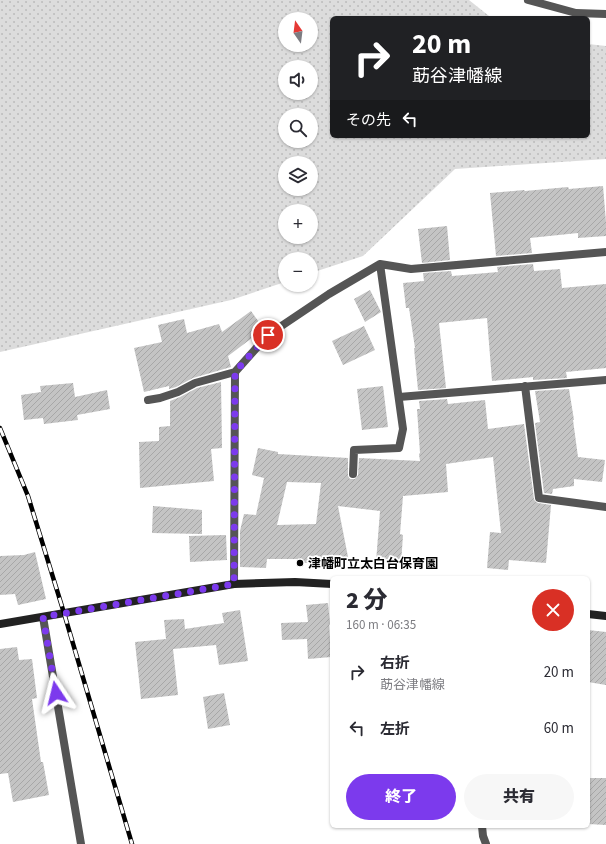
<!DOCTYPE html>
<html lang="ja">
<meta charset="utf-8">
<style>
:root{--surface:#fff;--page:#f7f7f7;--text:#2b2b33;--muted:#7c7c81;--accent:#7c3aed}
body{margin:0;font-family:"Source Sans 3","Noto Sans JP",sans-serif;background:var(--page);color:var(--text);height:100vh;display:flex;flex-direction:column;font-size:15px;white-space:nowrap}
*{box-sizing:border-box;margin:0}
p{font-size:13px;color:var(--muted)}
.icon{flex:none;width:22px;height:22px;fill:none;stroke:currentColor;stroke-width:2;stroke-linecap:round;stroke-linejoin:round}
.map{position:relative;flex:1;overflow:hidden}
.sheet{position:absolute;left:330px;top:576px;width:260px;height:252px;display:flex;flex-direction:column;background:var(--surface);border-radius:6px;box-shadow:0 1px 3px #0004}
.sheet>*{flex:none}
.top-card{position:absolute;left:330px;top:16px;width:260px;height:122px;border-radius:6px;box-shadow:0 1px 3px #0004;background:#202124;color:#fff;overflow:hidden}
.needle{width:26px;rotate:346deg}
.buttons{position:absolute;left:278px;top:12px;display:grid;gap:8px}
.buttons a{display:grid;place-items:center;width:40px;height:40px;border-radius:50%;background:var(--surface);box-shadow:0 1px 3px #0004;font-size:20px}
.pin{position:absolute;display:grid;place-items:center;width:34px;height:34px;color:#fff;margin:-17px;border:2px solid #fff;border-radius:50%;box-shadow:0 1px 4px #0007}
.me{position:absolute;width:44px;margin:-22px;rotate:350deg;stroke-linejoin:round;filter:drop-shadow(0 0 3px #0008)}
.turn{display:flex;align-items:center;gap:14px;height:84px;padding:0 16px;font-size:18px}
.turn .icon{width:52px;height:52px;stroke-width:2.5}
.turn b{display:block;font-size:28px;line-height:34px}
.then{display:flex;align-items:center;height:38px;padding:0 16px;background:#0003;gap:8px;font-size:15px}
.round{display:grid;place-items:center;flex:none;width:42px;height:42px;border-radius:21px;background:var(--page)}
.headline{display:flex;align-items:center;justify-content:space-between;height:68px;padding:0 16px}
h1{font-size:24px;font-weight:800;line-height:30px}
.cta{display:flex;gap:8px;margin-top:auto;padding:8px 16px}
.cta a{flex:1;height:46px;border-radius:24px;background:var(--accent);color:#fff;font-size:16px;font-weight:800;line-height:46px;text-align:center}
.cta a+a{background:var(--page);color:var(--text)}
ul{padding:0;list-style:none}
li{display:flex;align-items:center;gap:12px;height:56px;padding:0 16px}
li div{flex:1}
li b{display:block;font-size:15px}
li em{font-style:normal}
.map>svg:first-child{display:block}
.grass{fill:url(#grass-dots);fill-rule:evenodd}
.building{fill:url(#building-hatch);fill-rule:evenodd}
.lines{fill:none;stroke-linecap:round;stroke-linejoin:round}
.minor{stroke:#555;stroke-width:8}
.tertiary{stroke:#555;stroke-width:8}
.secondary{stroke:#222;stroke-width:8}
.rail-casing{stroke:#000;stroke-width:4.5}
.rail{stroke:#fff;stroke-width:3;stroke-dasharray:9;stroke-linecap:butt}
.route{stroke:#7c3aed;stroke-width:7;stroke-dasharray:0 12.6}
.poi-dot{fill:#000;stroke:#fff;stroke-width:1.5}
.labels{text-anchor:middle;stroke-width:3.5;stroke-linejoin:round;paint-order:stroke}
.poi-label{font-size:13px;font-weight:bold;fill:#000;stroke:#fff;text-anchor:start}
</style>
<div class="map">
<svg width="606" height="844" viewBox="0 0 606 844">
<defs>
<pattern id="grass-dots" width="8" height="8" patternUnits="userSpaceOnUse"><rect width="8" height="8" fill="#dcdcdc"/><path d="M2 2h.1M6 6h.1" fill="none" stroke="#bbb" stroke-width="1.8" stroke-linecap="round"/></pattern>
<pattern id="building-hatch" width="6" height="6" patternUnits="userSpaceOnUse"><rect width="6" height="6" fill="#c4c4c4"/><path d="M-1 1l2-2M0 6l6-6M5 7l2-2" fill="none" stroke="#a7a7a7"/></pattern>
</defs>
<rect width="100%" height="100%" fill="#fff"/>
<path class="grass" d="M0 0H469L489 16 495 18H332V136H588V44L606 46V159L455 169 363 256 311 273V259H285V282L231 300 0 352ZM285 19H311V45H285ZM285 67H311V93H285ZM285 115H311V141H285ZM285 163H311V189H285ZM285 211H311V237H285Z"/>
<path class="building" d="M603 186 606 222V236L578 238V233L530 238 532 253 496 256 490 193 524 190 525 191 568 187 569 189Z
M447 226 450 260 422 263 418 229Z
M533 264 534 271 560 269 562 288 606 284V368L566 372 567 378 533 380V377L492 381 487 318 439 323 446 388 418 390 414 348H415L409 308H406L403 283 424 281 423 273 451 271 452 276 498 272 497 267Z
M370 290 381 312 365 322 354 299Z
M251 311 264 329 228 356 231 367 193 378 176 387 169 389V386L144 392 134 348 162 342 158 325 184 319 187 333 219 324 222 332Z
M364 326 375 350 343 365 332 341Z
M221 382 222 448 211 449 214 481 140 488 139 442 159 441V427L170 426V401L180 397 197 388Z
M73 383 75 397 107 390 110 409 77 415 78 420 44 424 43 418 24 420 21 395 41 392 40 386Z
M383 386 388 427 362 430 357 389Z
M569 389 574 420H573L578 457 605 460 602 482 574 479V486L553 489 552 494 544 493 535 423 540 422 535 391Z
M447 399 448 404 485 400 488 429 524 424 534 499 535 501 538 503 551 505 546 563 509 560 508 570 487 568 490 532 501 533 493 457 446 464 448 492 403 496 400 534 403 535 401 564 376 562 380 511 338 506 349 562 302 563V559H267L266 568 240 567V531L244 514 256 515 264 478 252 475 258 448 278 452V454L348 458V476L350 479H355L357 477 358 475 359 458 420 461 419 454 420 453 417 409H420L419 401ZM287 482 321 483 316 524 277 525Z
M153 506 202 510V534L152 533Z
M226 535 227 560 190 562 189 536Z
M35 552 46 599 18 605 15 594 0 595V556L24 555Z
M328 603 330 624 329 625 331 657 308 659 307 639 282 640 281 623 308 622 306 605Z
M240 610 248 661 219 665 216 645 173 649 178 695 141 699 135 642 166 639 164 620 184 619 185 629 224 623 222 613Z
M588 630 606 632V685L588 682Z
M17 647 19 660 32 659 37 698 32 699 41 762H43L49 795 13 802 8 773 0 774V649Z
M224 693 230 725 208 729 203 697Z
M588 778H606V825L588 824Z"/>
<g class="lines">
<path class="minor" d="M525 386 539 498 606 507
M399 397 606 380
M148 400 160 398 178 392 195 383 235 372
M353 474 354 450 399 448 403 429 380 264
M234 584 235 372 268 335 329 294 380 264 411 269 606 252
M43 617 81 844"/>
<path class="tertiary" d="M528 0 576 13 606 14
M482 826 483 836 486 844"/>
<path class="secondary" d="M588 614 606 616
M0 624 234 584 295 582 332 584"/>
<g class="rail-casing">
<path id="rail" d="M0 428 28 496 64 613 132 844"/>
</g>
<use href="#rail" class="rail"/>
</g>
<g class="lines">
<path class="route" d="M56 693 43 617 234 584 235 372 268 335"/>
</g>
<circle class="poi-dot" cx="300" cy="563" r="4"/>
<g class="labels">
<g class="poi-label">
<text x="308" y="568">津幡町立太白台保育園</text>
</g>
</g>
</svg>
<div class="buttons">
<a><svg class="needle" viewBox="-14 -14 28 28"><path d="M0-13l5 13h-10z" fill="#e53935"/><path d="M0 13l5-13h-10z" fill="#7c7c81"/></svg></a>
<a><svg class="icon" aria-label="sound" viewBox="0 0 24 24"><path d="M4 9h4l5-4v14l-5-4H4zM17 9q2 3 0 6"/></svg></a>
<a><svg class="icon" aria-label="search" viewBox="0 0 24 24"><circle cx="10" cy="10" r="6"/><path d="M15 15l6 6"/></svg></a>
<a><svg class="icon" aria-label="layers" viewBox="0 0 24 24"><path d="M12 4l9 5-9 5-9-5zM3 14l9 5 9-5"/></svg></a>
<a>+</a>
<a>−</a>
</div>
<div class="pin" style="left:268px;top:335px;background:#d93025"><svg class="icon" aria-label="arrive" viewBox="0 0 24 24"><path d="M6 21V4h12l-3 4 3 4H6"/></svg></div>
<svg class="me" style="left:56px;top:693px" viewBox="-20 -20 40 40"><path d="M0-17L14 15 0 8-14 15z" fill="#7c3aed" stroke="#fff" stroke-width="4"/></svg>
<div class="top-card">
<div class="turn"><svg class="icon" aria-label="right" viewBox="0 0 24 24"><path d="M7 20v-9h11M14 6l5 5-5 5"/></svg><div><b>20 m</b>莇谷津幡線</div></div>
<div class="then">その先<svg class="icon" aria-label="left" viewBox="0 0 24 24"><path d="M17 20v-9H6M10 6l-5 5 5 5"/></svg></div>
</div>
<section class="sheet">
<div class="headline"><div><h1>2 分</h1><p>160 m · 06:35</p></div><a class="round" style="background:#d93025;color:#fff"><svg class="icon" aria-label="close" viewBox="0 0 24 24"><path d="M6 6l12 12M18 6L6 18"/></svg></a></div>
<ul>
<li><svg class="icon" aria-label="right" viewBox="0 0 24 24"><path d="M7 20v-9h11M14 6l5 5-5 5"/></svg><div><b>右折</b><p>莇谷津幡線</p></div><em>20 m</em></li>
<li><svg class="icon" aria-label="left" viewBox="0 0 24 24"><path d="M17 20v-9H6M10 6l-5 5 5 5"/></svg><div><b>左折</b></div><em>60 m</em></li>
</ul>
<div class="cta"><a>終了</a><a>共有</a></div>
</section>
</div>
